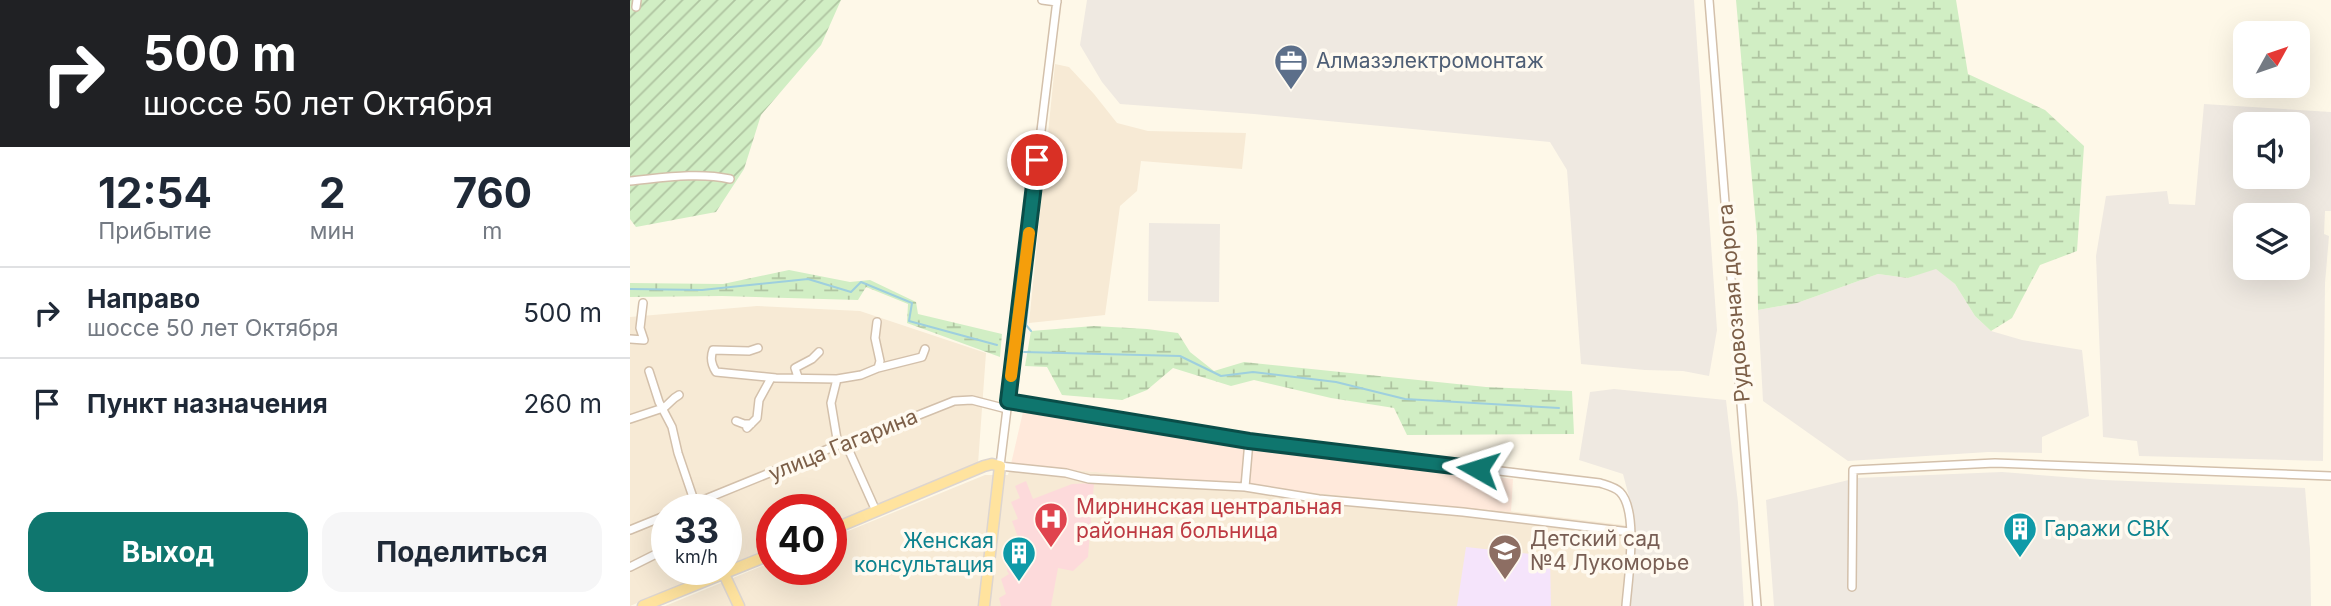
<!DOCTYPE html>
<html lang="ru">
<meta charset="utf-8">
<style>
:root{--surface:#fff;--page:#f6f6f7;--text:#1f2937;--muted:#747a83;--line:#e0e1e3;--accent:#0f766e}
body{margin:0;font-family:Inter,sans-serif;background:var(--page);color:var(--text);height:100vh;display:flex;flex-direction:column;font-size:26px;white-space:nowrap}
*{box-sizing:border-box;margin:0}
p{font-size:23px;color:var(--muted)}
.icon{flex:none;width:38px;height:38px;fill:none;stroke:currentColor;stroke-width:2;stroke-linecap:round;stroke-linejoin:round}
.map{position:relative;flex:1;overflow:hidden}
.side{display:flex;flex-direction:column;background:var(--surface);width:630px}
.side>*{flex:none}
.hud{background:#202124;color:#fff;overflow:hidden}
.needle{width:46px;rotate:50deg}
.tools{position:absolute;left:1603px;top:21px;display:grid;gap:14px}
.tools a{display:grid;place-items:center;width:77px;height:77px;border-radius:14px;background:var(--surface);box-shadow:0 7px 28px #0002;font-size:35px}
.speed{position:absolute;left:21px;top:494px;display:flex;gap:14px;font-size:35px;font-weight:700;text-align:center}
.speed>*{display:grid;place-content:center;width:91px;height:91px;border-radius:50%;background:var(--surface);box-shadow:0 7px 28px #0002;line-height:1}
.speed small{font-size:18px;font-weight:400}
.speed .limit{border:10px solid #d22;background:#fff;color:#111}
.pin{position:absolute;display:grid;place-items:center;width:60px;height:60px;color:#fff;margin:-30px;border:4px solid #fff;border-radius:50%;box-shadow:0 2px 7px #0007}
.me{position:absolute;width:77px;margin:-38px;rotate:276deg;stroke-linejoin:round;filter:drop-shadow(0 0 5px #0008)}
.turn{display:flex;align-items:center;gap:24px;height:147px;padding:0 28px;font-size:32px}
.turn .icon{width:91px;height:91px;stroke-width:2.5}
.turn b{display:block;font-size:49px;line-height:60px}
.eta{display:flex;justify-content:space-evenly;align-items:center;height:119px;text-align:center}
.eta b{font-size:42px;font-weight:700;line-height:49px}
.primary-button{display:flex;gap:14px;margin-top:auto;padding:14px 28px}
.primary-button a{flex:1;height:80px;border-radius:21px;background:var(--accent);color:#fff;font-size:28px;font-weight:700;line-height:80px;text-align:center}
.primary-button a+a{background:var(--page);color:var(--text)}
ul{padding:0;list-style:none}
li{display:flex;align-items:center;gap:21px;height:91px;padding:0 28px;border-top:2px solid var(--line)}
li div{flex:1}
li b{display:block;font-size:26px}
li em{font-style:normal}
main{display:flex;flex:1;min-height:0}
.map>svg:first-child{display:block}
.residential{fill:#f7ead5}
.commercial{fill:#ffe9db}
.industrial{fill:#efe9e1;fill-rule:evenodd}
.education{fill:#f5e4fb}
.medical{fill:#fddadb}
.wetland{fill:url(#wetland-marsh)}
.garden{fill:url(#garden-furrows)}
.lines{fill:none;stroke-linecap:round;stroke-linejoin:round}
.stream{stroke:#9ecfde;stroke-width:2}
.minor-casing{stroke:#d3c0ab;stroke-width:10}
.major-casing{stroke:#ddd5cf;stroke-width:13}
.minor{stroke:#fff;stroke-width:7}
.major{stroke:#ffe39e;stroke-width:10}
.route-casing{stroke:#0a4d48;stroke-width:18}
.route{stroke:#0f766e;stroke-width:12}
.slow{stroke:#f59e0b;stroke-width:12}
.labels{text-anchor:middle;stroke-width:7;stroke-linejoin:round;paint-order:stroke}
.service-label{font-size:21px;fill:#4e5e75;stroke:#fffaf0;text-anchor:start}
.street-label{font-size:21px;fill:#7c5f48;stroke:#fffaf0}
.health-label{font-size:21px;fill:#be3a42;stroke:#fffaf0;text-anchor:start}
.culture-label{font-size:21px;fill:#0d838f;stroke:#fffaf0;text-anchor:start}
.education-label{font-size:21px;fill:#785e54;stroke:#fffaf0;text-anchor:start}
</style>
<main>
<section class="side">
<div class="hud">
<div class="turn"><svg class="icon" aria-label="right" viewBox="0 0 24 24"><path d="M7 20v-9h11M14 6l5 5-5 5"/></svg><div><b>500 m</b>шоссе 50 лет Октября</div></div>
</div>
<div class="eta">
<div><b>12:54</b><p>Прибытие</p></div>
<div><b>2</b><p>мин</p></div>
<div><b>760</b><p>m</p></div>
</div>
<ul>
<li><svg class="icon" aria-label="right" viewBox="0 0 24 24"><path d="M7 20v-9h11M14 6l5 5-5 5"/></svg><div><b>Направо</b><p>шоссе 50 лет Октября</p></div><em>500 m</em></li>
<li><svg class="icon" aria-label="arrive" viewBox="0 0 24 24"><path d="M6 21V4h12l-3 4 3 4H6"/></svg><div><b>Пункт назначения</b></div><em>260 m</em></li>
</ul>
<div class="primary-button"><a>Выход</a><a>Поделиться</a></div>
</section>
<div class="map">
<svg width="1701" height="606" viewBox="0 0 1701 606">
<defs>
<pattern id="wetland-marsh" width="20" height="14" patternUnits="userSpaceOnUse" patternTransform="scale(1.75)"><rect width="20" height="14" fill="#d1eec4"/><path d="M1 5h8M5 5V1M11 12h8M15 12V8" fill="none" stroke="#afc4a1"/></pattern>
<pattern id="garden-furrows" width="10" height="10" patternUnits="userSpaceOnUse" patternTransform="scale(1.75)"><rect width="10" height="10" fill="#d1eec4"/><path d="M-1 1l2-2M0 10L10 0M9 11l2-2" fill="none" stroke="#afc4a1"/></pattern>
</defs>
<rect width="100%" height="100%" fill="#fef8e8"/>
<path class="residential" d="M425 64 439 67 464 94 487 123 518 131 616 133 612 169 511 161 507 191 490 206 475 315 399 323Z
M127 306 230 311 356 353 348 464 201 525V509H142V547L96 566V509H37V569H90L0 606V317Z
M381 464 854 508 993 525 1003 528V567L998 606H35L142 562V569H201V538L355 475H378Z"/>
<path class="commercial" d="M393 412 480 428 883 479 881 512 381 464Z"/>
<path class="industrial" d="M457 0H1064L1087 330 1079 376 1053 371 1015 370 951 364 937 170 920 142 624 114 490 104 472 82 450 45Z
M1574 104 1701 112V211H1695L1694 234 1699 236 1695 283 1693 461 1509 456 1507 441 1473 437 1466 256 1476 196 1537 191 1539 204 1565 205ZM1668 124V177H1615V124ZM1615 215H1668V268H1615Z
M519 223 590 224 589 302 518 301Z
M1306 268 1325 284 1345 316 1361 331 1392 340 1452 350 1459 416 1412 437V453L1358 452 1218 461 1133 401 1128 310 1167 303 1248 274 1278 278Z
M984 389 1096 400 1108 503 1114 606H998L1003 567 1002 508 993 474 949 460 960 392Z
M1372 472 1473 480 1675 488 1680 549 1681 606H1144L1136 500 1227 478Z"/>
<path class="education" d="M836 547 920 556 921 606H827Z"/>
<path class="medical" d="M396 481 403 499 442 484 464 483 458 557 443 571 428 568 421 606H371L369 598 376 594 371 579 379 574 377 571 378 562 386 558 380 541 388 537 382 521 388 519 381 502 390 498 385 486Z"/>
<path class="wetland" d="M1106 0H1326L1338 74 1415 110 1454 146 1447 251 1410 265 1382 318 1361 331 1345 316 1325 284 1306 269 1278 278 1248 274 1167 303 1128 310 1127 236Z
M159 270 220 282 240 280 286 302 288 314 372 334 370 357 277 323 278 304 236 287 228 300 92 296 0 297V283L93 284Z
M464 326 517 329 548 333 560 352 584 371 614 362 856 387 942 391 944 434 777 435 764 408 701 398 624 380 601 386 543 368 517 390 492 400 432 395 417 367 395 366 401 331Z"/>
<path class="garden" d="M0 0H211L191 45 131 115 114 169 86 212 6 227 0 219Z"/>
<g class="lines">
<path class="stream" d="M400 285 396 325 401 331
M0 289 72 290 178 279 221 292 231 282 282 303 279 321 367 345
M394 352 550 356 591 376 623 372 706 382 775 399 929 408"/>
<g class="minor-casing">
<path id="minor" d="M412 0 427 2
M427 0 370 466 436 473 459 479 615 487 689 499 833 512 1000 532
M1079 0 1127 606
M6 7 7 0
M0 181C32 178 68 172 100 179
M247 322 245 338 250 361 248 368
M0 339 14 340 10 328 13 303
M128 348 119 351 83 350C80 358 81 364 86 372L146 378 207 379 231 375 248 368 292 357 295 349
M19 371 29 402 42 427 48 453 67 509
M168 377 165 368 182 359 189 352
M207 379 201 403 208 445
M378 401 619 441 970 483C976 485 985 487 990 492 1009 511 998 579 996 606
M0 419 33 408C39 405 41 399 49 395
M106 421 114 424H121
M117 428 127 418 129 400 141 378
M216 444 246 511
M615 487 619 441
M51 509 208 445 216 444 324 401 342 400 377 409
M0 530 37 515
M0 567 28 553 31 550 33 539
M1222 587 1223 470 1365 463 1701 476"/>
</g>
<g class="major-casing">
<path id="major" d="M201 530 354 466 362 464 370 466 354 606
M94 574 109 606
M13 606 142 554"/>
</g>
<use href="#minor" class="minor"/>
<use href="#major" class="major"/>
</g>
<g class="lines">
<g class="route-casing">
<path id="route" d="M407 160 378 401 619 441 848 469"/>
</g>
<use href="#route" class="route"/>
<path class="slow" d="M381 376 399 233"/>
</g>
<defs>
<g id="office-pin" transform="scale(1.75)"><path d="M0 17L-7.5 6A9.5 9.5 0 1 1 7.5 6Z" fill="#5c6f8a" stroke="#fffaf0"/><path d="M-6-3h4V-5.5h4V-3h4V5H-6ZM-1-4.5V-3h2v-1.5ZM-6 0V1H6V0Z" fill="#fff"/></g>
<g id="hospital-pin" transform="scale(1.75)"><path d="M0 17L-7.5 6A9.5 9.5 0 1 1 7.5 6Z" fill="#e0444e" stroke="#fffaf0"/><path d="M-5-5h3v3.5h4V-5h3V5h-3V1.5h-4V5h-3Z" fill="#fff"/></g>
<g id="building-pin" transform="scale(1.75)"><path d="M0 17L-7.5 6A9.5 9.5 0 1 1 7.5 6Z" fill="#0f9aa8" stroke="#fffaf0"/><path d="M-4-6H4V6H1V3H-1V6H-4ZM-2.5-4.3h1.7v1.8h-1.7ZM.8-4.3h1.7v1.8H.8ZM-2.5-1h1.7V.8h-1.7ZM.8-1h1.7V.8H.8Z" fill="#fff"/></g>
<g id="school-pin" transform="scale(1.75)"><path d="M0 17L-7.5 6A9.5 9.5 0 1 1 7.5 6Z" fill="#8d6e63" stroke="#fffaf0"/><path d="M0-5L7-2L0 1L-7-2ZM-4 1L0 2.5L4 1V4Q0 6-4 4Z" fill="#fff"/></g>
</defs>
<g fill-rule="evenodd">
<use href="#office-pin" x="661" y="61"/>
<use href="#hospital-pin" x="421" y="519"/>
<use href="#building-pin" x="1390" y="529"/>
<use href="#school-pin" x="875" y="551"/>
<use href="#building-pin" x="389" y="553"/>
</g>
<g class="labels">
<g class="service-label">
<text x="686" y="68">Алмазэлектромонтаж</text>
</g>
<g class="street-label">
<text transform="translate(1104 303) rotate(-95)" y="7">Рудовозная дорога</text>
<text transform="translate(213 445) rotate(-22)" y="7">улица Гагарина</text>
</g>
<g class="health-label">
<text x="446" y="514">Мирнинская центральная<tspan x="446" dy="24">районная больница</tspan></text>
</g>
<g class="culture-label">
<text x="1414" y="536">Гаражи СВК</text>
<text x="364" y="548" text-anchor="end">Женская<tspan x="364" dy="24">консультация</tspan></text>
</g>
<g class="education-label">
<text x="900" y="546">Детский сад<tspan x="900" dy="24">№4 Лукоморье</tspan></text>
</g>
</g>
</svg>
<div class="tools">
<a><svg class="needle" viewBox="-14 -14 28 28"><path d="M0-13l5 13h-10z" fill="#e53935"/><path d="M0 13l5-13h-10z" fill="#747a83"/></svg></a>
<a><svg class="icon" aria-label="sound" viewBox="0 0 24 24"><path d="M4 9h4l5-4v14l-5-4H4zM17 9q2 3 0 6"/></svg></a>
<a><svg class="icon" aria-label="layers" viewBox="0 0 24 24"><path d="M12 4l9 5-9 5-9-5zM3 14l9 5 9-5"/></svg></a>
</div>
<div class="speed"><div>33<small>km/h</small></div><div class="limit">40</div></div>
<div class="pin" style="left:407px;top:160px;background:#d93025"><svg class="icon" aria-label="arrive" viewBox="0 0 24 24"><path d="M6 21V4h12l-3 4 3 4H6"/></svg></div>
<svg class="me" style="left:848px;top:469px" viewBox="-20 -20 40 40"><path d="M0-17L14 15 0 8-14 15z" fill="#0f766e" stroke="#fff" stroke-width="4"/></svg>
</div>
</main>
